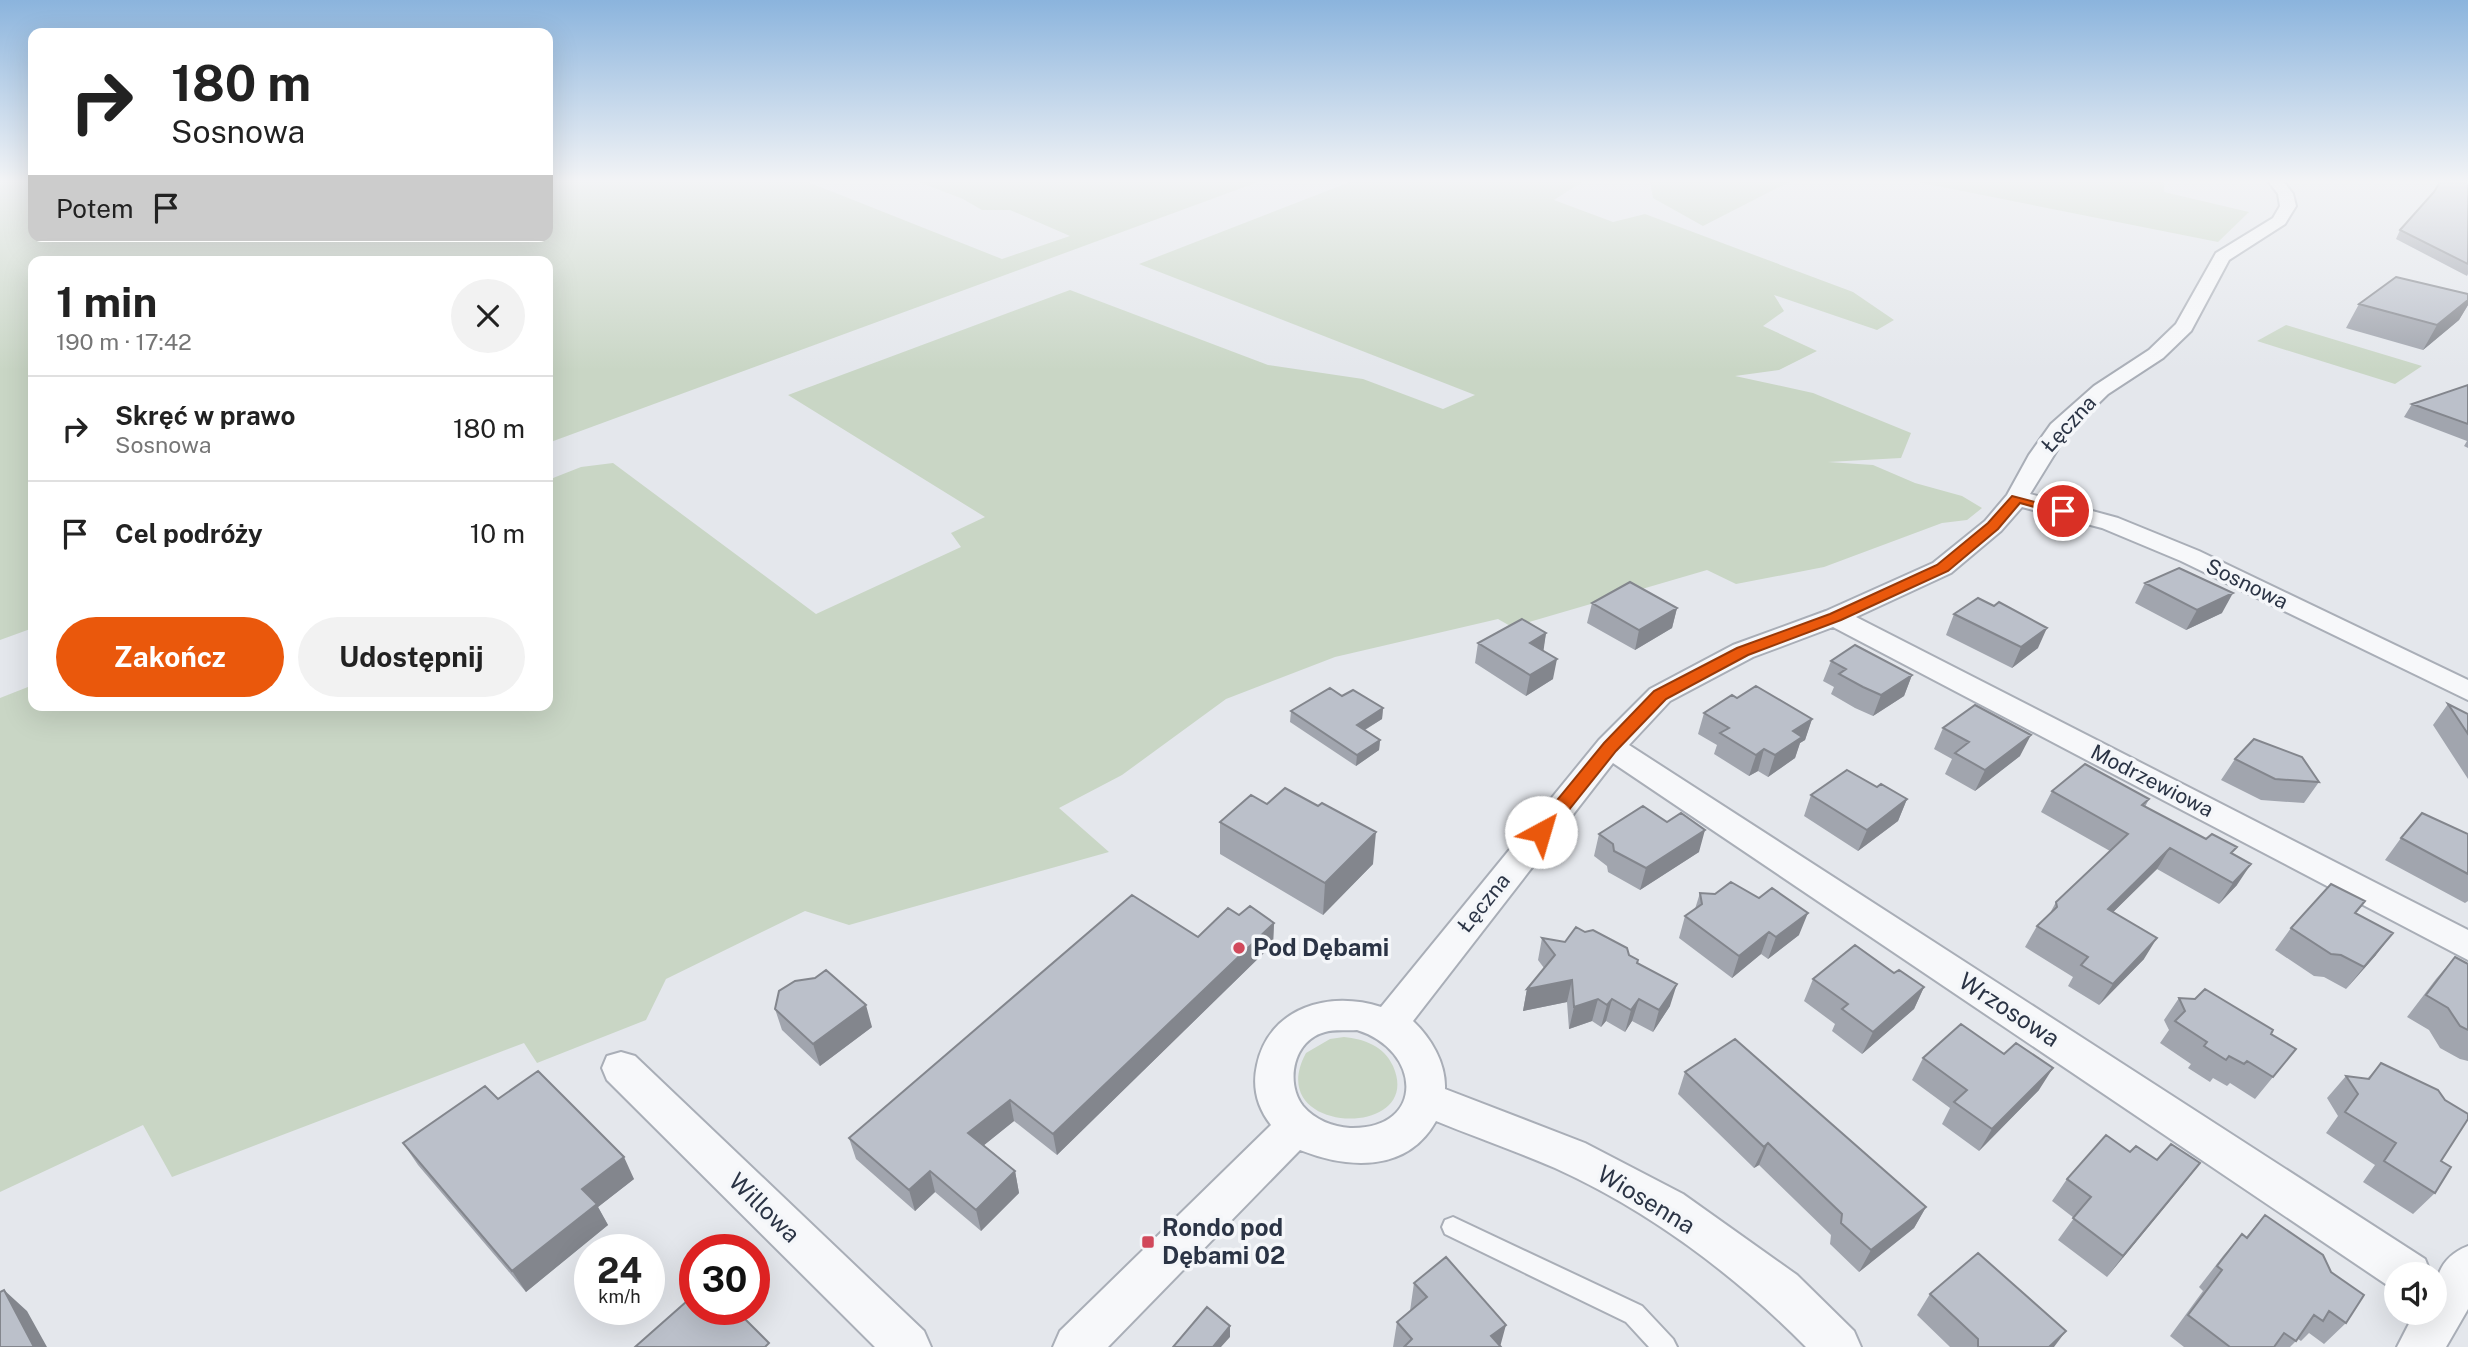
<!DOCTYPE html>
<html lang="pl">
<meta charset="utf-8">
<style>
:root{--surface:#fff;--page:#f2f2f2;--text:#222;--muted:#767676;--line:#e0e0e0;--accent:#ea580c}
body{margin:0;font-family:"Public Sans",sans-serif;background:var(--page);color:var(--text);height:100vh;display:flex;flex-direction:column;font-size:26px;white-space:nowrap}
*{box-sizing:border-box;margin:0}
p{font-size:23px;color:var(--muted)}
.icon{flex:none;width:38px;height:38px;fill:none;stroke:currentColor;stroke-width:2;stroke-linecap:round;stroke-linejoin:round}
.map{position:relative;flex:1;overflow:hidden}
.side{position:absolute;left:28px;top:256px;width:525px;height:455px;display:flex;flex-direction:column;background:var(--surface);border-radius:14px;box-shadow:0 7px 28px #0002}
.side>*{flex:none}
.banner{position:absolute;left:28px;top:28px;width:525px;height:214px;border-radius:14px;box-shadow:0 7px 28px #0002;background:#fff;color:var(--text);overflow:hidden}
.fabs{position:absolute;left:2384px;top:1262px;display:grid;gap:14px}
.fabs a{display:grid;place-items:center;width:63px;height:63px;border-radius:50%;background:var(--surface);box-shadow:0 7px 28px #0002;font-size:35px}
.speed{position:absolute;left:574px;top:1234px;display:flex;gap:14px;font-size:35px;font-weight:700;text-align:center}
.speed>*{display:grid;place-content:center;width:91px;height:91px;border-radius:50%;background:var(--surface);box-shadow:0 7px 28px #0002;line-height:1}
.speed small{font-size:18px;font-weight:400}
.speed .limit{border:10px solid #d22;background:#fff;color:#111}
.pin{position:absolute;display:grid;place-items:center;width:60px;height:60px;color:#fff;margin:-30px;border:4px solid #fff;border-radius:50%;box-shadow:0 2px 7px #0007}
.me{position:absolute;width:77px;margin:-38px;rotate:39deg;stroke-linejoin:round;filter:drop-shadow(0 0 5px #0008)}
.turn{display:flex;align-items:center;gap:24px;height:147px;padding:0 28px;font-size:32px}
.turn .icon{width:91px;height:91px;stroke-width:2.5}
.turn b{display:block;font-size:49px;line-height:60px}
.then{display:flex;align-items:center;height:66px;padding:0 28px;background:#0003;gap:14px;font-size:26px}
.round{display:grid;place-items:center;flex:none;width:74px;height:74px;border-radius:37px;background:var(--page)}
.overview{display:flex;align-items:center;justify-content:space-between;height:119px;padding:0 28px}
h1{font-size:42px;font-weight:700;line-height:52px}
.button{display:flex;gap:14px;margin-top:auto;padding:14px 28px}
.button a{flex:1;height:80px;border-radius:42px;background:var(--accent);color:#fff;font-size:28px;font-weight:700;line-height:80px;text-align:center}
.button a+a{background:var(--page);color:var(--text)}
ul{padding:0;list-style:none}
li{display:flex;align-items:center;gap:21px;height:105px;padding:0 28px;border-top:2px solid var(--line)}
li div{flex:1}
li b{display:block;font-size:26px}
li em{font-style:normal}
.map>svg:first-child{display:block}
.green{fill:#c9d6c5}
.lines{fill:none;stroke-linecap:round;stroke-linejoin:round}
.lane-casing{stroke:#a9aeb7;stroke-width:4}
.street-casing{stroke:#a9aeb7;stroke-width:4}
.lane{fill:#f7f8fa;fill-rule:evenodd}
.street{fill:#f7f8fa;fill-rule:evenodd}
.wall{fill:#a1a5ae}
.shaded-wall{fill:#83868d}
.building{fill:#bbc0ca;stroke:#83868d;stroke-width:2}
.route{fill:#ea580c;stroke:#983908;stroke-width:2}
.poi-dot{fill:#d1495b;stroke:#f4f6f9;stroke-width:2.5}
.labels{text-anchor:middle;stroke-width:7;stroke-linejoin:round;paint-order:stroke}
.street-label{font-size:21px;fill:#2b3445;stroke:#f4f6f9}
.near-poi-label{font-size:24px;font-weight:bold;fill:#2b3445;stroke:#f4f6f9;text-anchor:start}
.near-street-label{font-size:24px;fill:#2b3445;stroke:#f4f6f9}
</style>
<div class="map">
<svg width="2468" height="1347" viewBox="0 0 2468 1347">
<rect width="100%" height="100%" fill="#e4e7ec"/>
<path class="green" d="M0 182H33V236H548V182H808L1002 259 1070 236 1010 210H982L963 199 919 182H1258L548 443V261H33V628L0 640Z
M1350 182H1582L1554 200 1613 222 1645 214 1853 292 1894 320 1877 330 1774 295 1784 311 1763 326 1817 351 1779 370 1735 376 1813 393 1911 433 1901 458 1828 462 1873 465 1915 483 1962 496 1982 508 1967 520 1942 523 1824 567 1736 584 1707 570 1512 627 1498 619 1335 657 1226 699 1122 775 1059 808 1109 852 849 925 805 911 666 979 646 1020 537 1063 524 1043 172 1177 143 1125 0 1192V698L33 685V705H548V480L581 467 613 463 816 614 961 547 951 533 985 517 788 395 1070 290 1268 365 1363 379 1443 409 1475 395 1139 264Z
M1650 182H1789L1703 226 1653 198Z
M1917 182H2164V192L2249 212 2218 242Z
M2286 325 2422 366 2395 384 2257 341Z
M1344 1037C1364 1039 1384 1046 1393 1066 1426 1140 1261 1136 1306 1053L1330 1039Z"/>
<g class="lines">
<g class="lane-casing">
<path id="lane" d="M1453 1217 1642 1306 1673 1339 1677 1347H1649L1626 1322 1445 1234 1442 1227 1445 1220Z"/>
</g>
<g class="street-casing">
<path id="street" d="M2269 182H2284L2293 194 2296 206 2285 224 2229 260 2191 331 2163 358 2108 394 2067 434 2030 494 2118 518 2199 551 2468 680V700L2181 561 2102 528 2022 507 2001 531 1951 573 1856 617 2468 930V960L1833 627 1753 657 1670 701 1629 745 2425 1259 2431 1274H2396V1290L2393 1289 1613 763 1413 1021C1431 1038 1446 1063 1445 1089L1585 1143 1683 1194 1797 1275 1854 1331 1861 1347H1806C1735 1275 1648 1210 1555 1168 1516 1151 1475 1137 1436 1121 1407 1173 1348 1169 1300 1150L1108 1347H1053L1060 1331 1271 1125C1257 1107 1252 1087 1257 1065 1269 1007 1330 990 1381 1007L1599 740 1650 689 1733 645 1826 611 1933 563 1985 521 2007 495 2029 455 2051 424 2094 386 2149 350 2176 324 2216 253 2273 218 2280 206 2278 194ZM1357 1030C1422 1050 1426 1130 1350 1128 1333 1127 1315 1120 1303 1106 1285 1083 1293 1040 1325 1032 1335 1029 1347 1031 1357 1030Z
M621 1052 635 1056 924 1331 931 1347H875L607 1080 602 1068 607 1056Z
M2468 1246V1309L2446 1347H2397L2415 1312H2434C2434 1282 2437 1258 2468 1246Z"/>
</g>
<use href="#lane" class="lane"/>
<use href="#street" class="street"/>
</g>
<path class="wall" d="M2468 182V274L2467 276 2396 239 2400 230Z
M2468 294V305L2459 320 2423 350 2346 328 2359 304Z
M2468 385V448L2464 446 2467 441 2404 417 2412 404Z
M2145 583 2222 613 2186 630 2135 603Z
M1592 603 1677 608 1672 628 1635 650 1587 623Z
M1954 614 2038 648 2012 668 1946 635Z
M1546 633 1543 650 1553 679 1526 696 1475 663 1478 643Z
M1831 661 1912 675 1904 696 1873 716 1855 708 1831 694 1834 687 1823 681Z
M1342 696 1383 708 1382 719 1365 730 1380 740 1379 750 1356 766 1290 722 1291 711Z
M1737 698 1812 719 1805 740 1800 743 1795 758 1768 777 1758 771 1749 776 1714 754 1717 745 1698 734 1704 713Z
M2448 704 2468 714V779L2433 725Z
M1943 728 2020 756 1975 791 1945 774 1952 759 1934 749Z
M2235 759 2319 782 2304 803 2261 800 2221 780Z
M1877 787 1907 799 1898 821 1858 851 1804 816 1811 795Z
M2052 791 2149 799 2145 807 2233 854 2237 885 2219 904 2157 869 2113 912 2144 959 2099 1005 2068 986 2073 977 2025 947 2037 926 2049 915 2056 902 2110 851 2041 812Z
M1267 804 1318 806 1373 864 1323 915 1220 854V822Z
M1599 834 1699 852 1640 890 1608 872 1607 866 1594 856Z
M2468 834V901L2465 903 2385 860 2401 838Z
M1700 893 1799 935 1768 959 1761 954 1732 978 1679 938 1685 916 1695 909Z
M2365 901 2356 913 2376 955 2346 989 2324 977 2314 976 2275 950 2291 928Z
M1239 915 1274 923 1273 944 1057 1155 1014 1121 984 1145 1015 1171 1019 1193 981 1231 935 1192 915 1211 856 1159 849 1138Z
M1542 938 1629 955 1638 960 1637 963 1670 1006 1653 1032 1632 1021 1625 1032 1606 1021 1601 1027 1592 1021 1569 1029 1567 1002 1523 1011 1527 989 1544 968 1538 960Z
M2455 957 2468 964V1061L2460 1059 2440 1048 2429 1030 2407 1017 2436 979Z
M1894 973 1924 987 1914 1009 1862 1054 1832 1031 1835 1024 1804 1001 1813 979Z
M2179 998 2271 1034 2296 1049 2255 1099 2230 1083 2227 1086 2213 1078 2210 1082 2188 1068 2191 1064 2160 1043 2169 1030 2164 1020Z
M775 1009 872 1027 820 1066 782 1030Z
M1923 1058 2039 1090 1979 1151 1942 1124 1950 1108 1912 1080Z
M2381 1063 2441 1161 2435 1193 2413 1214 2363 1182 2375 1165 2326 1133 2338 1116 2327 1098 2346 1076 2367 1079Z
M1685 1072 1926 1207 1914 1228 1859 1272 1830 1244 1831 1235 1759 1165 1754 1168 1678 1094Z
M498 1099 634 1179 598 1207 608 1225 526 1292 418 1165 403 1143Z
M2130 1152 2157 1160 2200 1163 2107 1277 2058 1240 2074 1218 2052 1201 2067 1179Z
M2265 1215 2346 1323 2324 1344 2309 1333 2301 1341 2298 1339 2290 1347H2184L2170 1336 2203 1291 2199 1287 2223 1256 2242 1234 2246 1237Z
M1414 1283 1500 1346 1501 1347H1393L1397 1322 1410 1311Z
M1930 1294 2054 1347H1950L1917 1315Z"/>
<path class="shaded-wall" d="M2468 300V305L2459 320 2423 350 2437 325Z
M2233 593 2222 613 2186 630 2197 610Z
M1677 608 1672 628 1635 650 1639 630Z
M2047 628 2038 648 2012 668 2021 647Z
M1546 633 1543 654 1530 643Z
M1557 659 1553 679 1526 696 1530 675Z
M1912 675 1904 696 1873 716 1881 695Z
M1383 708 1382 719 1356 735 1357 725Z
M1812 719 1805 740 1800 743 1795 758 1768 777 1775 755 1793 731Z
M2031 735 2020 756 1975 791 1985 770Z
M1380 740 1379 750 1356 766 1357 755Z
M1764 749 1758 771 1749 776 1756 755Z
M1907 799 1898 821 1858 851 1867 830Z
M1705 830 1699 852 1640 890 1646 868Z
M1376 832 1373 864 1323 915 1325 883Z
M2170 848 2157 869 2095 930 2108 909Z
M2251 864 2237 885 2219 904 2233 883Z
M1808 913 1799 935 1768 959 1776 937Z
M1274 923 1273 944 1057 1155 1053 1134Z
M1769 932 1761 954 1732 978 1739 956Z
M2393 933 2376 955 2346 989 2364 967Z
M2157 938 2144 959 2099 1005 2113 984Z
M1572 980 1567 1002 1523 1011 1527 989Z
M1677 984 1670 1006 1653 1032 1659 1010Z
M1924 987 1914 1009 1862 1054 1873 1032Z
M1598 999 1592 1021 1569 1029 1574 1007Z
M1612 999 1606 1021 1601 1027 1607 1005Z
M1639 999 1632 1021 1625 1032 1631 1010Z
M866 1005 872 1027 820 1066 813 1044Z
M2053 1068 2039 1090 1979 1151 1992 1129Z
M1010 1100 1014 1121 973 1154 968 1133Z
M1768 1143 1759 1165 1754 1168 1764 1147Z
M624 1157 634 1179 598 1207 608 1225 526 1292 512 1271 582 1189Z
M2200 1163 2183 1185 2107 1277 2123 1256Z
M930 1171 935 1192 915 1211 909 1190Z
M1015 1171 1019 1193 981 1231 976 1210Z
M1926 1207 1914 1228 1859 1272 1871 1250Z
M4 1290 27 1311 47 1347H34Z
M1506 1325 1500 1347 1491 1336Z
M1230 1326V1337L1221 1347H1213Z
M2066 1331 2054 1347H2049Z"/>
<path class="building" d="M2440 182H2468V264L2400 230 2434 192Z
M2396 277 2468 294V300L2437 325 2359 304Z
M2468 385V424L2412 404Z
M2179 568 2233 593 2197 610 2145 583Z
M1630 582 1677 608 1639 630 1592 603Z
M1978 598 1994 606 1999 602 2047 628 2021 647 1954 614Z
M1522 619 1546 633 1530 643 1557 659 1530 675 1478 643Z
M1855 645 1912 675 1881 695 1863 687 1839 674 1846 669 1831 661Z
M1756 686 1812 719 1793 731 1802 737 1775 755 1764 749 1756 755 1720 733 1729 728 1704 713 1732 695 1737 698Z
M1330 688 1342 696 1353 690 1383 708 1357 725 1380 740 1357 755 1291 711Z
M2448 704 2468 714V734Z
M1975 705 2031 735 1985 770 1955 753 1969 742 1943 728Z
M2254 739 2302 757 2319 782 2275 779 2235 759Z
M2085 764 2149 799 2142 805 2206 839 2212 834 2237 847 2231 853 2251 864 2233 883 2170 848 2108 909 2157 938 2113 984 2081 965 2088 957 2037 926 2057 907 2056 902 2128 834 2052 791Z
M1847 770 1877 787 1881 784 1907 799 1867 830 1811 795Z
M1285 788 1318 806 1322 803 1376 832 1325 883 1220 822 1251 795 1267 804Z
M1643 806 1667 822 1681 813 1705 830 1646 868 1614 851 1613 844 1599 834Z
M2422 813 2468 834V874L2401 838Z
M1731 882 1759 898 1772 888 1808 913 1776 937 1769 932 1739 956 1685 916 1702 904 1700 893 1715 894Z
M2331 884 2365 901 2355 913 2393 933 2364 967 2341 955 2331 954 2291 928Z
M1132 895 1198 937 1228 908 1239 915 1250 906 1274 923 1053 1134 1010 1100 968 1133 1015 1171 976 1210 930 1171 909 1190 849 1138Z
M1576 927 1585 932 1593 930 1627 948 1629 955 1638 960 1637 963 1677 984 1659 1010 1639 999 1631 1010 1612 999 1607 1005 1598 999 1574 1007 1572 980 1527 989 1555 955 1542 938 1565 942Z
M1855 945 1894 973 1899 970 1924 987 1873 1032 1842 1009 1848 1004 1813 979Z
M2455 957 2468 964V1030L2460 1026 2448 1008 2426 995Z
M826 970 866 1005 813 1044 775 1009 779 991 795 981 815 978Z
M2205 989 2273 1030 2271 1034 2296 1049 2273 1077 2247 1061 2244 1064 2229 1056 2226 1060 2204 1046 2207 1042 2175 1021 2185 1011 2179 998 2195 999Z
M1961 1024 2004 1054 2016 1043 2053 1068 1992 1129 1954 1102 1967 1090 1923 1058Z
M1735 1039 1926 1207 1871 1250 1841 1223 1842 1214 1768 1143 1764 1147 1685 1072Z
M2381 1063 2438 1090 2445 1100 2468 1114V1119L2441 1161 2451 1167 2435 1193 2384 1161 2396 1143 2345 1112 2358 1094 2346 1076 2369 1079Z
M538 1071 624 1157 582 1189 597 1204 512 1271 403 1143 485 1086 498 1099Z
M2106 1135 2130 1152 2136 1146 2157 1160 2171 1144 2200 1163 2123 1256 2073 1218 2091 1197 2067 1179Z
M2265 1215 2323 1255 2331 1272 2364 1295 2346 1323 2329 1311 2323 1321 2314 1315 2296 1341 2284 1333 2274 1347H2230L2188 1315 2222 1270 2217 1266 2242 1234 2247 1238Z
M1978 1253 2066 1331 2049 1347H1978V1339L1930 1294Z
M1446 1257 1506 1325 1491 1336 1501 1347H1404L1412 1339 1397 1322 1427 1297 1414 1283Z
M4 1290 34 1347H0V1292Z
M695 1294V1309H735L769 1343 765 1347H635Z
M1207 1307 1230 1326 1213 1347H1173Z"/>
<linearGradient id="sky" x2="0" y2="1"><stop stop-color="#8bb4dd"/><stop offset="0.49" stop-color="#f3f4f6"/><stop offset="1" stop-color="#f3f4f6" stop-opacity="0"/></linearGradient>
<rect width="2468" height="370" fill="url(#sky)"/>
<path class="route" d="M2012 496 2070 511 2063 515 2020 503 1998 529 1948 571 1841 620 1748 655 1666 699 1616 751 1548 836H1535L1532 832 1535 827 1604 743 1654 691 1737 648 1830 614 1937 565 1988 523Z"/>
<g class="poi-dot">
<circle cx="1239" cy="948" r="7"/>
<rect x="1141" y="1235" width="14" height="14" rx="3.5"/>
</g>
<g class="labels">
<g class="street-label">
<text transform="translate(2069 424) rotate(-47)" y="7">Łęczna</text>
<text transform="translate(2247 584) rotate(26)" y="7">Sosnowa</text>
<text transform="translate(2152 781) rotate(27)" y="7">Modrzewiowa</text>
<text transform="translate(1484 903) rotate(-51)" y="7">Łęczna</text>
</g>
<g class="near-poi-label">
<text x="1253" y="956">Pod Dębami</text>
<text x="1162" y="1236">Rondo pod<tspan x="1162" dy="28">Dębami 02</tspan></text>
</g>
<g class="near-street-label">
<text transform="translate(2009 1010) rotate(33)" y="8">Wrzosowa</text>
<text transform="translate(1646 1200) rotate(31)" y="8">Wiosenna</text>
<text transform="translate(764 1208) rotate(44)" y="8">Willowa</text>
</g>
</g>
</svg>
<div class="fabs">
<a><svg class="icon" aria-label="sound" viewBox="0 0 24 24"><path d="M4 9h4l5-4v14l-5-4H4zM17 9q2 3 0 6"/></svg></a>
</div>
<div class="speed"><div>24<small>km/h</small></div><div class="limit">30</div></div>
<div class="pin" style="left:2063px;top:511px;background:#d93025"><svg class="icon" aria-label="arrive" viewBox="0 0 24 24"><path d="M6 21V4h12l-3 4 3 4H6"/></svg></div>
<svg class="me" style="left:1541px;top:832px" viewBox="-20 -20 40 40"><circle r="19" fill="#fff"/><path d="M0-13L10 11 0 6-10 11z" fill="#ea580c"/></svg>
<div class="banner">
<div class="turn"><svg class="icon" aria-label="right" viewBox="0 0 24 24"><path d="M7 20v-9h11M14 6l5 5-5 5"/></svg><div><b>180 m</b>Sosnowa</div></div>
<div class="then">Potem<svg class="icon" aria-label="arrive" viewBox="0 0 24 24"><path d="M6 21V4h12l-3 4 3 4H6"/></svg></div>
</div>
<section class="side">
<div class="overview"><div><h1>1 min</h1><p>190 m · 17:42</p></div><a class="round"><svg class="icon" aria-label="close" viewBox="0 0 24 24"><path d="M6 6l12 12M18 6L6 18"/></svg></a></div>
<ul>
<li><svg class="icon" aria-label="right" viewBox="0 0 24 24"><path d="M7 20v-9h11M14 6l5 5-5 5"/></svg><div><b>Skręć w prawo</b><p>Sosnowa</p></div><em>180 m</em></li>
<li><svg class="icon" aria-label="arrive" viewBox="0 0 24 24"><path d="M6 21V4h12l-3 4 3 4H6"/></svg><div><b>Cel podróży</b></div><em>10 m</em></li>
</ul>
<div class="button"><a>Zakończ</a><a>Udostępnij</a></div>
</section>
</div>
